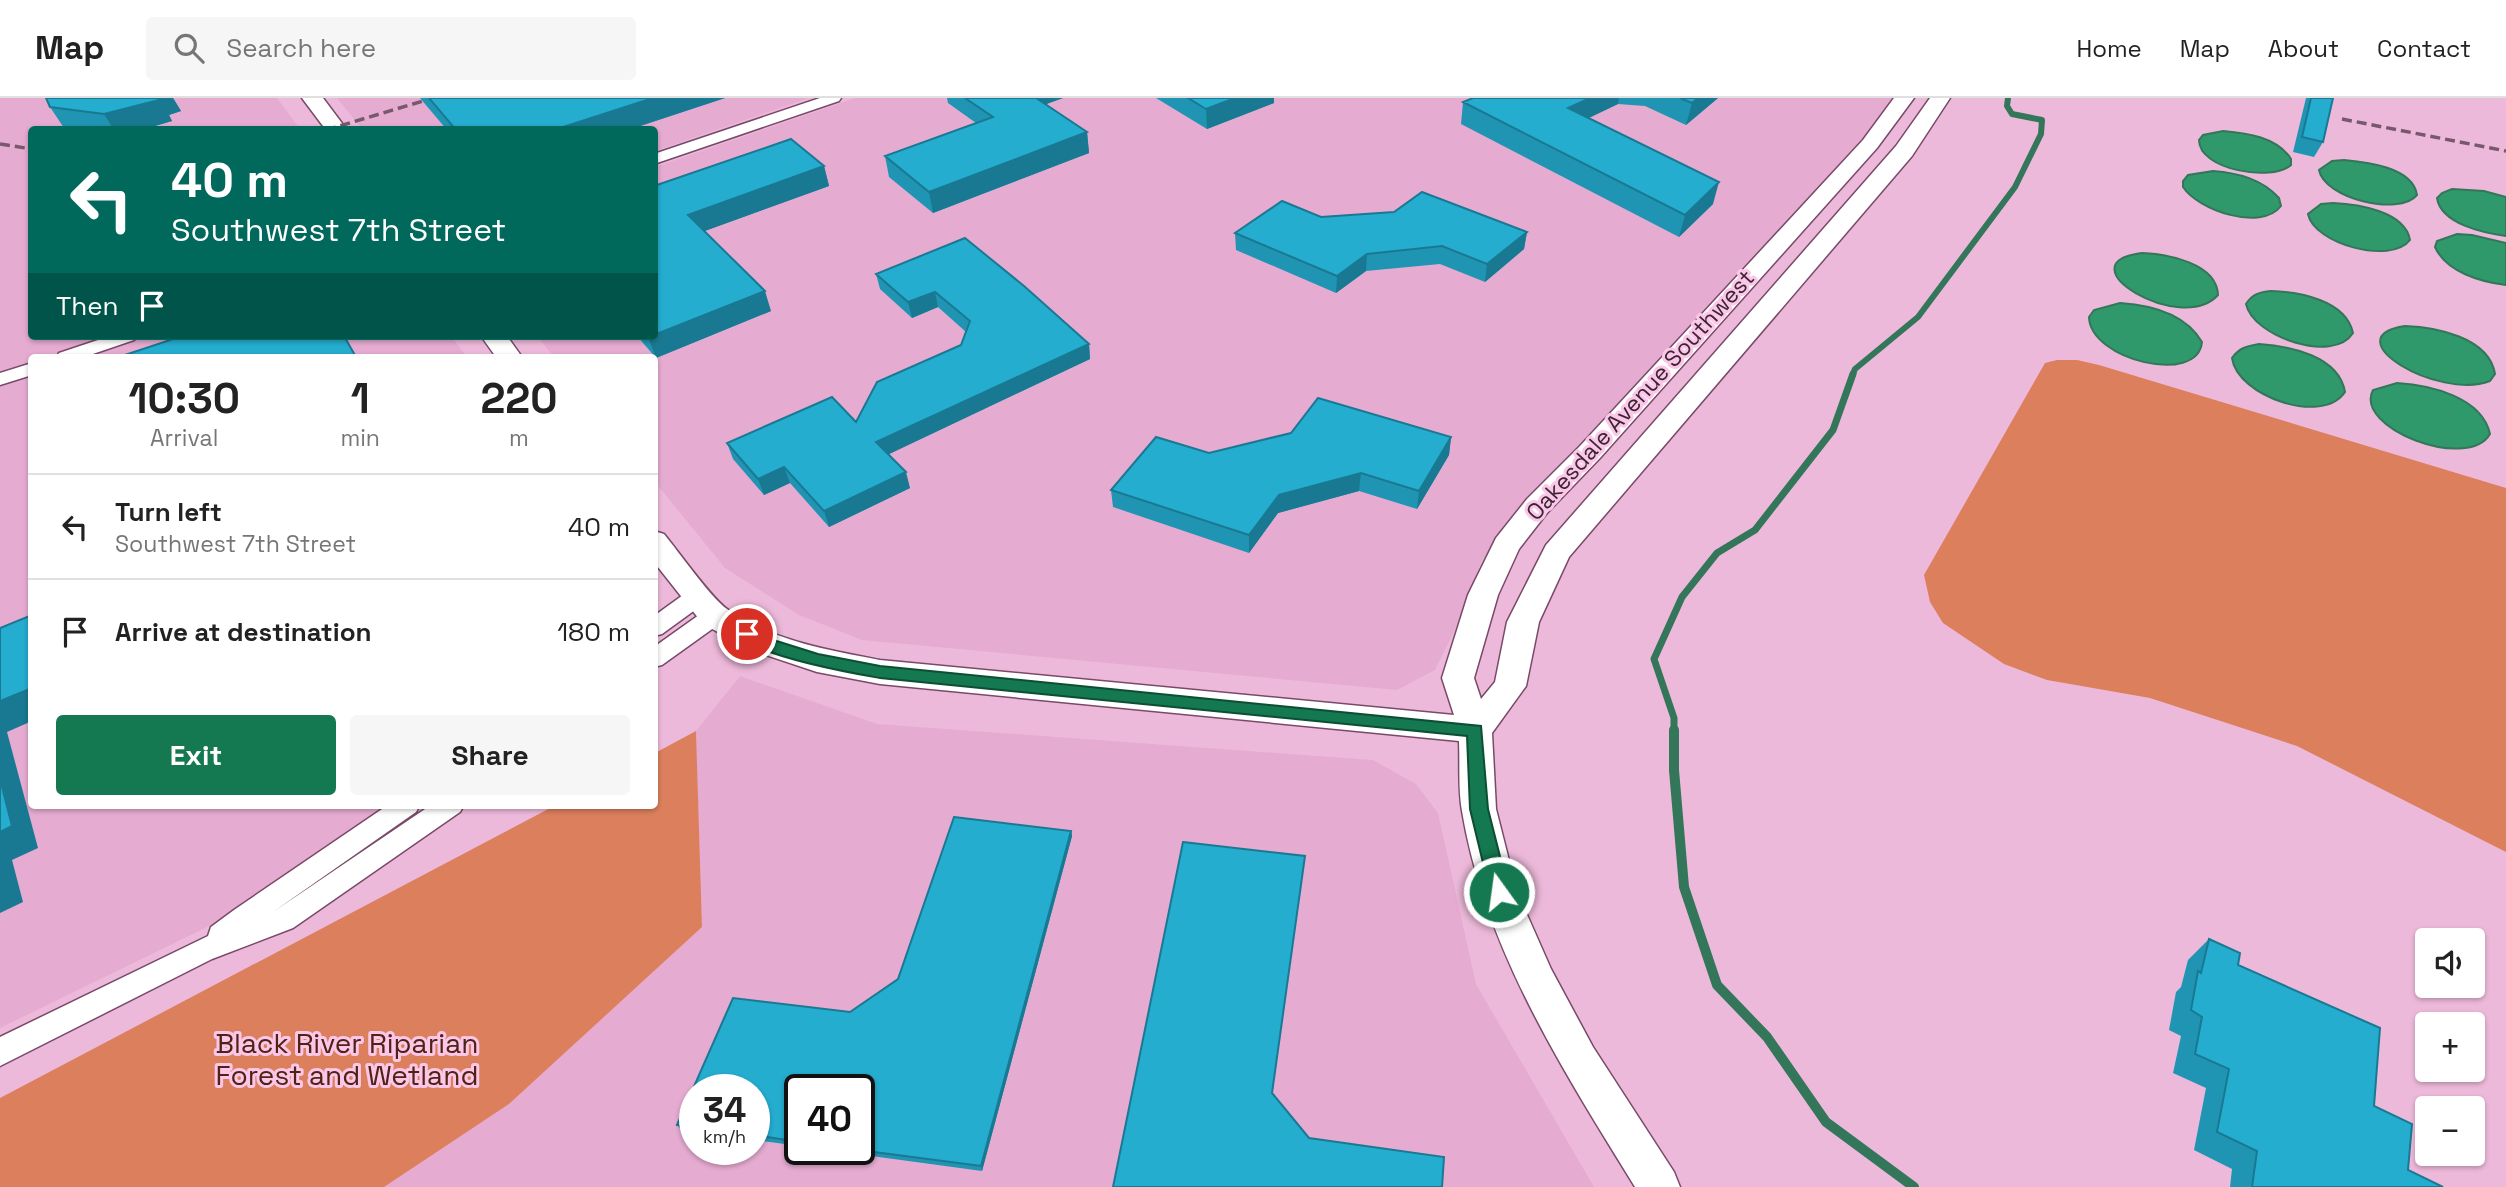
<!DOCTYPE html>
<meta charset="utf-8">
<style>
:root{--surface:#fff;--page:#f6f6f6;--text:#222;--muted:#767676;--line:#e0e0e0;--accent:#147850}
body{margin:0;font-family:"Space Grotesk",sans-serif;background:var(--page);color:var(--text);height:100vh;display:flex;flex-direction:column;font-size:26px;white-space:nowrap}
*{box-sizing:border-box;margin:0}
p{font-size:23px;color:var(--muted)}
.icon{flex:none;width:38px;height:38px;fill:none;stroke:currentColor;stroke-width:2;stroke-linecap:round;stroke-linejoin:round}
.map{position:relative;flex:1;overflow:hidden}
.sheet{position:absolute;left:28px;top:256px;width:630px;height:455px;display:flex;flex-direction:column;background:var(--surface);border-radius:7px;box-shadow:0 2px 5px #0004}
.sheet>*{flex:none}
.guide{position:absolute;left:28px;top:28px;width:630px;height:214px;border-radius:7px;box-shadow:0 2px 5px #0004;background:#00695c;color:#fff;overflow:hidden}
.controls{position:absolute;left:2415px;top:830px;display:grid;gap:14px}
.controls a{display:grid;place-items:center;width:70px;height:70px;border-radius:7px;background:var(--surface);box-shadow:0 2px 5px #0004;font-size:35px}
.speed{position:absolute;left:679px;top:976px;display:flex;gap:14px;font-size:35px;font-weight:700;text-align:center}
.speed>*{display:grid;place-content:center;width:91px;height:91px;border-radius:50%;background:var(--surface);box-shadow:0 2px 5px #0004;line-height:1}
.speed small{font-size:18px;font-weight:400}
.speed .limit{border:4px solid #111;border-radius:10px;background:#fff;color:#111}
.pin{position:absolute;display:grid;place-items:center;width:60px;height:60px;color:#fff;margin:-30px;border:4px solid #fff;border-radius:50%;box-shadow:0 2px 7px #0007}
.me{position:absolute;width:77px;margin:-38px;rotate:346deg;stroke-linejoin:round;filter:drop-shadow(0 0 5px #0008)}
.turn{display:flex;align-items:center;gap:24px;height:147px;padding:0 28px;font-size:32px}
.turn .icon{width:91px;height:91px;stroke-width:2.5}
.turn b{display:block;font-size:49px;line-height:60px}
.then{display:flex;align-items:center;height:66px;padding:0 28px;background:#0003;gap:14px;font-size:26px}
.eta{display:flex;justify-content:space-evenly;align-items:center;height:119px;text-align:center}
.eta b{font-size:42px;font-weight:700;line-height:49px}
.cta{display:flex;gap:14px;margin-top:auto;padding:14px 28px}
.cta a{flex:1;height:80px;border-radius:7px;background:var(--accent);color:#fff;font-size:28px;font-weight:700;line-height:80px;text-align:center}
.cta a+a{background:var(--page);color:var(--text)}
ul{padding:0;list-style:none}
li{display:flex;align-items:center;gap:21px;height:105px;padding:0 28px;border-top:2px solid var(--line)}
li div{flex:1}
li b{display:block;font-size:26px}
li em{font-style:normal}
header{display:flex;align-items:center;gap:42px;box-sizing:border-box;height:98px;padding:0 35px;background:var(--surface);border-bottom:2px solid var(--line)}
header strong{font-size:33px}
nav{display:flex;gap:38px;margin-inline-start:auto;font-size:24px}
.search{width:490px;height:63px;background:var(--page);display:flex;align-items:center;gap:18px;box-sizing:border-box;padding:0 24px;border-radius:7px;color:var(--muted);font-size:26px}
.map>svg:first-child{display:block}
.built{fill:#e6abd1;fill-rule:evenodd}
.green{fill:#dc7f5d}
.water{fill:#30996b;stroke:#33765a;stroke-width:2}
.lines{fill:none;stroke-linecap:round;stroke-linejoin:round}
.stream-far2{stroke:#33765a;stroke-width:6}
.stream-far1{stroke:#33765a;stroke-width:7}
.stream{stroke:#33765a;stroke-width:10}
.street-casing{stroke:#784a68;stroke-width:3}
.secondary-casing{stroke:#784a68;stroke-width:3}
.street{fill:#fff;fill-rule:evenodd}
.secondary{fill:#fff;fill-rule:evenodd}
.rail{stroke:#77586c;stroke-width:3.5;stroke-dasharray:10 5;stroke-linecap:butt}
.wall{fill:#2095b3}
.shaded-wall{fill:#1a7992}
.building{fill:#25add0;stroke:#1a7992;stroke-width:2}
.route{fill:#147850;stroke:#0d4e34;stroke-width:2}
.labels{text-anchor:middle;stroke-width:6;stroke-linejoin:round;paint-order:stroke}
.street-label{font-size:23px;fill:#3a2633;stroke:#fbc6e7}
.near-park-label{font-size:28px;fill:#4f2313;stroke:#fbc6e7}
</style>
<header>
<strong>Map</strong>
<div class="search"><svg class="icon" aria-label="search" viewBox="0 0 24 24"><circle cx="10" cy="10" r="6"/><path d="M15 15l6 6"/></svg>Search here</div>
<nav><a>Home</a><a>Map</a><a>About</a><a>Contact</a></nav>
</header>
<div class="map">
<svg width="2506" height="1089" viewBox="0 0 2506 1089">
<rect width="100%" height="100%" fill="#edb9da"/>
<path class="built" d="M0 0H277L300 31 32 32V238H451L467 259H32V707H398L267 800 0 930Z
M337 0H809L655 53 654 32 362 31Z
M855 0H1900L1820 92 1515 415 1481 464 1459 524 1435 572 1397 592 862 542 799 517 725 470 655 384 654 259H554L537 238H654L655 69Z
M740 578 877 626 1373 662 1416 686 1438 715 1476 886 1594 1089H384L509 1006 702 829 696 633ZM695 992H754V1052H695ZM800 992H859V1052H800Z"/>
<path class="green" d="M2057 262H2077L2099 267 2506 390V754L2297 648 2150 600 2047 582 2004 566 1943 525 1930 504 1924 477 2045 265Z
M696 633 702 829 509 1006 384 1089H0V1000L556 707H654L655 655Z"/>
<path class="water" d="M2223 33C2247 35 2277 39 2291 61V67C2272 84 2199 72 2199 42L2203 37Z
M2344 62C2366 64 2413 69 2417 97 2399 119 2324 100 2319 72L2332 63Z
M2213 73C2238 75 2262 81 2279 100L2281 108C2261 134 2198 112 2183 89V83L2188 77Z
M2452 91 2484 93 2506 99V138C2484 135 2441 126 2437 100L2442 95Z
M2333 105C2357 106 2405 113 2410 142 2391 167 2314 146 2308 116L2321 106Z
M2457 136 2472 137 2506 145V187C2481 184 2446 174 2435 149L2437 143Z
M2142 155C2167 156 2217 165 2218 197 2181 238 2061 165 2142 155Z
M2271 193C2299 194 2346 202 2353 235 2334 266 2253 239 2246 206 2252 196 2260 194 2271 193Z
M2120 205C2151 207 2185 215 2202 244 2198 288 2090 262 2089 219L2094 212Z
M2405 228C2435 229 2489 239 2495 276L2490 283C2438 303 2332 239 2405 228Z
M2259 246C2290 248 2339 258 2345 294 2323 328 2237 298 2232 260 2239 250 2247 248 2259 246Z
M2397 285C2430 287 2482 299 2490 336 2468 374 2353 330 2373 292Z"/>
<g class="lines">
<path class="stream-far2" d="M1852 278 1855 271 1918 219 2015 89 2041 36 2042 22 2012 16 2007 8 2008 0"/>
<path class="stream-far1" d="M1674 634V620L1654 561 1682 499 1717 455 1755 432 1833 332 1853 276"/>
<path class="stream" d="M1674 632V672L1684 789 1717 887 1767 939 1826 1024 1914 1089"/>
<g class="street-casing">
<path id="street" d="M820 0H841L839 3 654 66V56Z
M110 238H137L134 242 84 259H57L59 255Z
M32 265V277L0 287V275Z
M698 490 706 492 709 498 706 504 662 536 654 538V518L690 492Z
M714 510 722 512 725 518 722 524 662 567 654 569V549L706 512Z
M388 707H420L416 714 273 814 431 707H464L460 714 293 830 212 861 0 968V939L208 838 211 829 234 812Z"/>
</g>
<g class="secondary-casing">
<path id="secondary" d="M302 0H323L347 32H326Z
M1894 0H1914L1877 50 1600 360 1547 415 1519 451 1498 497 1474 580 1481 601 1495 584 1507 524 1546 447 1896 48 1930 0H1950L1912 58 1569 459 1539 524 1526 588 1492 635 1496 711 1517 794 1551 871 1593 949 1674 1074 1680 1089H1635C1563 972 1485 851 1462 713 1458 691 1460 666 1459 643L880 586 817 574 751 552 703 526 654 464V433L664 436C679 454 710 499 727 511 772 543 827 552 880 562L1454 617 1442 580 1468 497 1496 440 1527 401 1580 348 1863 42Z
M481 238H507L522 259H496Z"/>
</g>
<use href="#street" class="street"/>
<use href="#secondary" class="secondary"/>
<path class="rail" d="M2342 21 2506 53
M326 32 433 0
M0 46 32 51"/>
</g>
<path class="wall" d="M46 0H173L181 13 169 17 172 23 141 32H74L64 30 50 9Z
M420 0H725L628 32H447Z
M947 0H1063L1045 6 1087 34 1089 55 933 115 889 79 885 58 976 25 948 5Z
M1156 0H1274V5L1207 31Z
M1473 0H1718L1686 27 1645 8 1618 6 1588 20 1713 106 1679 139 1461 26 1463 4Z
M2306 0H2333L2323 44 2314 59 2293 54Z
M824 68 829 88 704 133 771 213 656 260 637 238H654V88Z
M1321 119 1527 134 1524 151 1485 184 1440 166 1366 173 1336 195 1236 152 1235 135Z
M965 140 1089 246 1090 261 888 356 910 390 829 429 790 385 764 397 733 361 727 345 856 324 961 247 966 234 938 209 912 220 880 191 876 176Z
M1451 339 1449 357 1417 411 1359 393 1278 415 1249 455 1113 409 1111 392 1209 355Z
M954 719 1071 733 1072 738 982 1073 827 1052H859V992H800V1048L754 1042V992H695V1034L681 1032 677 1027 733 900 850 914 898 881Z
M2209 841 2238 867 2374 1008 2408 1072 2443 1089H2230L2232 1071 2194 1052 2206 990 2173 975 2181 938 2169 932 2176 894 2181 889 2188 862Z"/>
<path class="shaded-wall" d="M158 0H173L181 13 169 17 172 23 141 32H114L104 16Z
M653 0H725L628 32H554Z
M1026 0H1063L1028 13Z
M1235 0H1274V5L1207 31 1206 11Z
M1590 0H1619L1618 6 1564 32 1568 10Z
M1698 0H1718L1686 27 1692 5Z
M1087 34 1089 55 933 115 929 94Z
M824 68 829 88 694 137 688 117Z
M1719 84 1713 106 1679 139 1685 117Z
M1527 134 1524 151 1485 184 1487 166Z
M1367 156 1366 173 1336 195 1337 178Z
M765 193 771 213 656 260 648 239 654 238V237Z
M935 194 938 209 912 220 908 204Z
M1089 246 1090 261 881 360 876 344Z
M1451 339 1449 357 1417 411 1419 393Z
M784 369 790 385 764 397 758 381Z
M906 374 910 390 829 429 824 413Z
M1361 375 1359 393 1278 415 1249 455V437L1279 397Z
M32 590V623L7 634 38 750 12 762 23 804 0 815V603Z
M1071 733 1072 738 982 1073 981 1068Z"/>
<path class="building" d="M46 0H158L159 2 104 16 50 9Z
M429 0H653L554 32H456Z
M965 0H1036L1087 34 929 94 885 58 993 19Z
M1188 0H1235L1206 11Z
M1473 0H1590L1568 10 1719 84 1685 117 1463 4Z
M1680 0H1698L1692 5Z
M2311 0H2333L2323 44 2302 39Z
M791 41 824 68 688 117 765 193 654 237V88Z
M1422 94 1527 134 1487 166 1442 148 1367 156 1337 178 1235 135 1282 103 1321 119 1394 114Z
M965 140 1024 188 1089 246 876 344 906 374 824 413 784 369 758 381 727 345 832 299 856 324 877 284 961 247 970 223 935 194 908 204 876 176Z
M182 238H344L356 259H119Z
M1318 300 1451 339 1419 393 1361 375 1279 397 1249 437 1111 392 1156 339 1209 355 1291 335Z
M32 517V590L0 603V530Z
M0 681 12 728 0 734Z
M954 719 1071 733 981 1068 859 1052V992H800V1044L754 1037V992H695V1029L677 1027 733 900 850 914 898 881Z
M1183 744 1305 758 1272 995 1309 1040 1444 1059 1442 1089H1113Z
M2209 841 2240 855 2238 867 2380 930 2374 1008 2412 1026 2408 1072 2443 1089H2252L2257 1053 2217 1034 2229 971 2195 956 2202 919 2191 912 2198 873 2201 875Z"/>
<path class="route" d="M747 530 767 540 818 556 880 568 1481 628 1488 711 1509 794 1506 800 1499 802 1493 800 1490 794 1470 711 1467 638 880 580C852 575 754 558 739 536Z"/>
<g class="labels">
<g class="street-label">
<text transform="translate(1640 297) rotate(-48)" y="8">Oakesdale Avenue Southwest</text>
</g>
<g class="near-park-label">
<text x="347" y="955">Black River Riparian<tspan x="347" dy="32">Forest and Wetland</tspan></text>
</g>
</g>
</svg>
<div class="controls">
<a><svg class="icon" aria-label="sound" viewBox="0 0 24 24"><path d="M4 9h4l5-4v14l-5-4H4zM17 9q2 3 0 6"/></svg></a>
<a>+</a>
<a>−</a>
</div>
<div class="speed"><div>34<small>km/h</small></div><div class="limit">40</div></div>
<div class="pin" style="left:747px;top:536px;background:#d93025"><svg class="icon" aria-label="arrive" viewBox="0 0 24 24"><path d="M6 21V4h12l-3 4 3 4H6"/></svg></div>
<svg class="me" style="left:1499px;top:794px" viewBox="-20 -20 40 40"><circle r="17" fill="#147850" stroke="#fff" stroke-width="3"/><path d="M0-11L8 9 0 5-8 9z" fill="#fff"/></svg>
<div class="guide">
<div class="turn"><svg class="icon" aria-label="left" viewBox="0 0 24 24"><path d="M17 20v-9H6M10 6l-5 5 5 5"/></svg><div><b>40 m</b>Southwest 7th Street</div></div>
<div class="then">Then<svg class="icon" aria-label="arrive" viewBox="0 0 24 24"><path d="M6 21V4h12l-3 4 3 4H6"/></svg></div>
</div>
<section class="sheet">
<div class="eta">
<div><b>10:30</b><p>Arrival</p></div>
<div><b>1</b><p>min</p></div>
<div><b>220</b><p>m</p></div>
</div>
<ul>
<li><svg class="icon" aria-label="left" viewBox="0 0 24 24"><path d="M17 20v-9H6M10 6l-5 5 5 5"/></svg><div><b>Turn left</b><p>Southwest 7th Street</p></div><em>40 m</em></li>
<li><svg class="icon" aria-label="arrive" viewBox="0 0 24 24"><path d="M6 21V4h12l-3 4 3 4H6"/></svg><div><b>Arrive at destination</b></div><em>180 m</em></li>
</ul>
<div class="cta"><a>Exit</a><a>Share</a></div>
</section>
</div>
